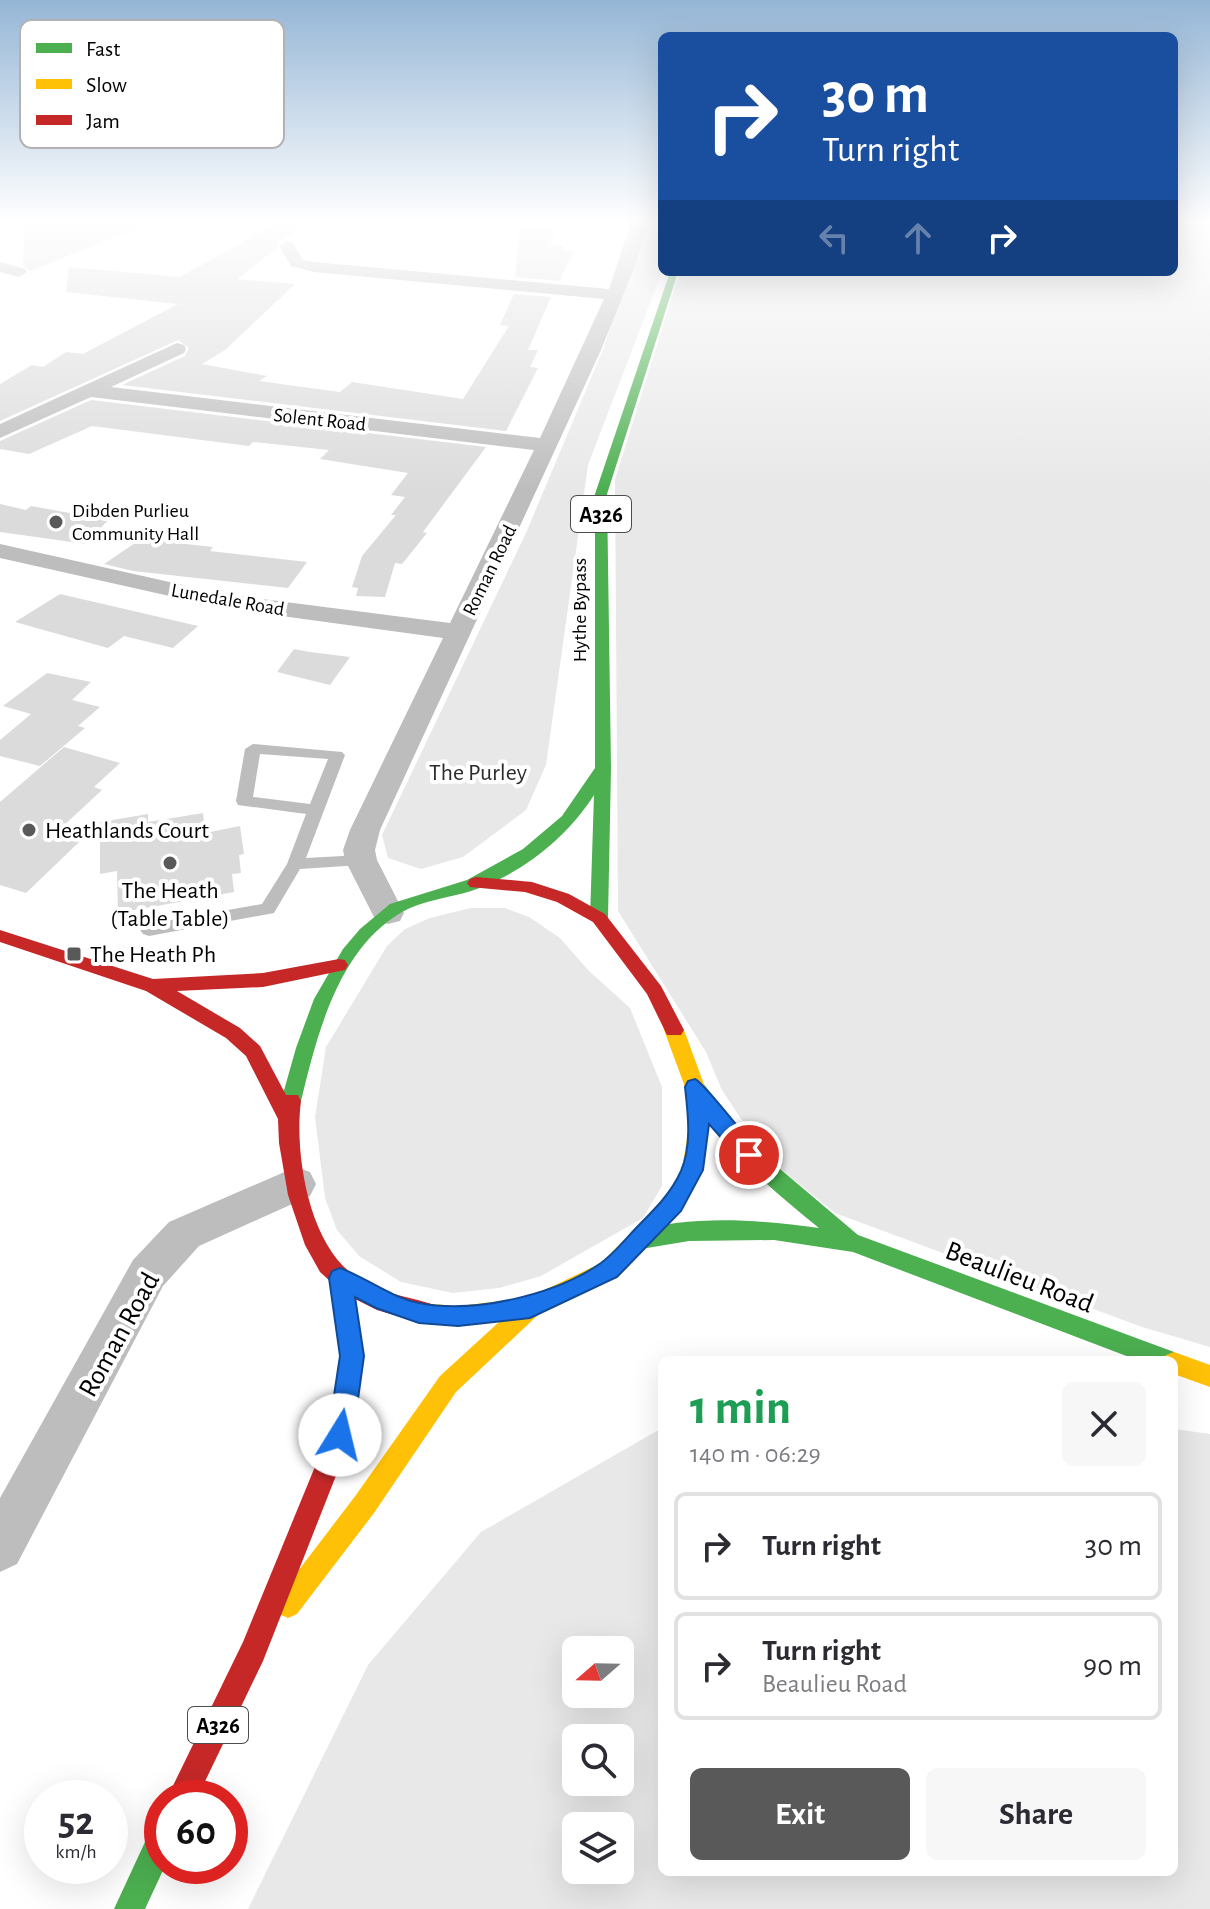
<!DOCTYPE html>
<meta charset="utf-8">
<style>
:root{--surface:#fff;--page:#f7f7f7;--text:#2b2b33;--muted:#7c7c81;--line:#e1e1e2;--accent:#595959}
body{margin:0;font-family:"Alegreya Sans",sans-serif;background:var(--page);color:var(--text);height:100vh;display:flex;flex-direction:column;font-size:30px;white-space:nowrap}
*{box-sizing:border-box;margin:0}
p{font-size:26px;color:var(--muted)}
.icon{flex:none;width:44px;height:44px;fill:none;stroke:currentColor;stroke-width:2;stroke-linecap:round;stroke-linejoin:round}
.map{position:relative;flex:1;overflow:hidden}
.side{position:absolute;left:658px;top:1356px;width:520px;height:520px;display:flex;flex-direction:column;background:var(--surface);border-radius:12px;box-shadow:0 8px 32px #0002}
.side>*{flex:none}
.top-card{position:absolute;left:658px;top:32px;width:520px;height:244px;border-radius:12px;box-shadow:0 8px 32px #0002;background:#1a4fa0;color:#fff;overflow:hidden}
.needle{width:52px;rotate:250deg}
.fabs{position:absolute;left:562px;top:1636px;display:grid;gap:16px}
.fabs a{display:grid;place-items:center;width:72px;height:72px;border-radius:12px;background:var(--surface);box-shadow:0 8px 32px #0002;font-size:40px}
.speed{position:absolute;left:24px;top:1780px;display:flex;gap:16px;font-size:40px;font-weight:700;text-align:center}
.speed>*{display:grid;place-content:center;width:104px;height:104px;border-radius:50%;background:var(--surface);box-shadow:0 8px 32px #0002;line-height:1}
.speed small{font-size:20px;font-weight:400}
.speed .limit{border:12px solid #d22;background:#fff;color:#111}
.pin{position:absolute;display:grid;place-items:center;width:68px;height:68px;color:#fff;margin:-34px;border:4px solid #fff;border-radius:50%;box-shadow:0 2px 8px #0007}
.me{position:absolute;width:88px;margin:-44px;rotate:9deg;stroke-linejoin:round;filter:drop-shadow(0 0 6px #0008)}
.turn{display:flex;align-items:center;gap:28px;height:168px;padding:0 32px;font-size:36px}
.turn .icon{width:104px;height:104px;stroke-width:2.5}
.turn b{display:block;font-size:56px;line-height:68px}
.lanes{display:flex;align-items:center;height:76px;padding:0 32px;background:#0003;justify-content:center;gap:40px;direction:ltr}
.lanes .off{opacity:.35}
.round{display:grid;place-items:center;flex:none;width:84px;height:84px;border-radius:12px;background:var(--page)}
.summary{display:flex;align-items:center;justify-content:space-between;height:136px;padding:0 32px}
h1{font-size:48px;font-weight:700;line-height:60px;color:#1e9e55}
.action{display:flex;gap:16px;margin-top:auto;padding:16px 32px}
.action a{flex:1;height:92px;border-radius:12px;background:var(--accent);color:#fff;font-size:32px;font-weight:700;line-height:92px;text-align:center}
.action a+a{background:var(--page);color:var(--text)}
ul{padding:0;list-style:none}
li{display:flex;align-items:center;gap:24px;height:108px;margin:0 16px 12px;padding:0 16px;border:4px solid var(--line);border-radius:12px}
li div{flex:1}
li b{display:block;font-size:30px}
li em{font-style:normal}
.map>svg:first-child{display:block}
.green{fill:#e8e8e8;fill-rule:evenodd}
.building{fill:#dbdbdb}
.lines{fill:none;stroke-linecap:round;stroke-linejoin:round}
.lane{fill:#bdbdbd;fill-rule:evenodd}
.street{fill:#bdbdbd;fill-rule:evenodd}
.fast{fill:#4caf50;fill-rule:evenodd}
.slow{fill:#ffc107;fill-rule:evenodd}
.jam{fill:#c62828;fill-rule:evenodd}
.route{fill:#1a73e8;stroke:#114b97;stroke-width:2}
.poi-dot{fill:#595959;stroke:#fff;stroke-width:3}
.labels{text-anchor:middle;stroke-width:8;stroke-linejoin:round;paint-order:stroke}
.far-street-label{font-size:20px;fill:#000;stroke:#fff}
.far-poi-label{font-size:20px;fill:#000;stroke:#fff;text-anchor:start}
.shield{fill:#fff;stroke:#4c4c4c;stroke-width:2}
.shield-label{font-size:22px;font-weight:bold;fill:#000}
.park-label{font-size:24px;fill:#2c2c2c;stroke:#fff}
.poi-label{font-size:24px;fill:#000;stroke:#fff;text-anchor:start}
.near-street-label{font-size:28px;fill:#000;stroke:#fff}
.key{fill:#fff;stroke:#b2b2b2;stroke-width:2}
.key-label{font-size:22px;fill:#000}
</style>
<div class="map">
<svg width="1210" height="1909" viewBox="0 0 1210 1909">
<rect width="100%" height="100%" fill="#fff"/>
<path class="green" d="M646 223H662V272L588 465 546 765 526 810 463 857 421 869 388 858 382 835 526 533 602 352Z
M1174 223H1210V1347L1142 1327 835 1213 766 1157 722 1090 706 1052 618 911 615 479 680 272H1174Z
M471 908H505L529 917 560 938 589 971 630 1008 662 1087V1186L643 1218 541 1276 499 1288 453 1293 401 1282 359 1256 337 1230 325 1198 315 1117 326 1047 387 946 405 929 430 918Z
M662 1428V1872H1174V1429L1210 1434V1909H248L368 1665 481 1532ZM620 1650V1694H576V1650ZM620 1738V1782H576V1738ZM620 1826V1870H576V1826Z"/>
<path class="building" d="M25 223H145L146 225 30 271 23 265Z
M277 223H308L277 243V248L237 279 295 284 225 350 202 364 267 376 259 381 340 392 352 382 463 399 509 326 500 325 514 294 551 297 528 350H538L530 367 538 368 506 431 122 385 185 356 189 348 178 340 0 421V384L32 365 43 367 66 352 83 354 178 304 66 292 69 267 180 277Z
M520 227 557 228 550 245 564 246 562 250 574 251 559 281 515 277Z
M91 400 486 447 423 532 427 533 402 564 395 563 385 597 356 596 358 588 352 587 362 556 396 515H391L405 497 391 495 408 473 320 459 329 450 253 442 249 446 92 426 29 454 0 449V441Z
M0 504 26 510 31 506 108 520 86 544 0 532Z
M141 539 213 547 210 551 307 562 288 588 133 571 104 564Z
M60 594 198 626 173 648 124 636 108 648 15 622Z
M294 649 310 652 350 657 330 685 277 672Z
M47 673 91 682 72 700 100 707 78 726 85 728 40 766 0 756V740L31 714 3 706Z
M64 747 120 763 94 787 102 790 60 829 148 814V822L203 813 205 833 240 826 244 854 239 855 241 873 232 874 234 892 118 913 117 871 100 874V822L26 893 0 885V802Z"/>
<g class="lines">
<path class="lane" d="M253 744 342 752 345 755 306 858 361 855 369 860 361 865 300 869 274 913 149 936 143 934 140 930 143 926 149 924 262 904 287 864 306 814 238 805 236 801 245 749ZM260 754 328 759 310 804 253 797Z"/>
<path class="street" d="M631 223H647L636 263 601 350 380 830 375 850 377 860 404 913 400 921 388 924 376 921 345 860 343 850 350 830 443 638 223 608 0 558V544L223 594 450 623 534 450 91 397 0 438V424L177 343 184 345 186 349 184 353 111 387 540 438 604 299 314 272 291 266 279 246 287 241 293 243 303 260 314 262 609 289Z
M0 262 25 269 27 272 19 277 0 272Z
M296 1167 310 1172 316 1184 310 1196 199 1246 163 1286 17 1564 0 1572V1498L133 1260 169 1222Z"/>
<path class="fast" d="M670 272H678L607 494 611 768 608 918 599 924 590 918 594 795C567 838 520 875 471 891 449 898 423 900 402 912 338 949 317 1035 301 1101L298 1107 291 1109 284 1107 281 1101 296 1048 314 999 343 949 360 929 390 904 467 880 523 849 562 816 595 768V494Z
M695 1079 702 1082 736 1124 773 1163 858 1235 1174 1352 1178 1360 1174 1368V1360H1137L853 1252 774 1240 689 1241 641 1249 633 1247 630 1240 633 1233C687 1214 763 1220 819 1228 772 1190 714 1141 685 1087L688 1082Z
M340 1268 348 1271 351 1278 364 1356 355 1414 352 1422 343 1426 334 1422 331 1414 340 1356 329 1278 332 1271Z
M162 1825V1866H165L145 1909H114L151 1829Z"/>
<path class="slow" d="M674 1023 681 1025 684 1030 705 1087 709 1126 702 1170 681 1211 617 1277 538 1315 456 1392 374 1513 297 1614 288 1618 279 1614 275 1605 279 1596 356 1495 440 1376 499 1322C474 1324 448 1330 424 1321L421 1314 424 1307 432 1304 458 1306 528 1298 601 1263 665 1199 682 1169 689 1126 685 1087 664 1030 667 1025Z
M1174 1352 1210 1365V1387L1174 1374V1360H1164L1166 1355Z"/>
<path class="jam" d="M476 877 532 882 569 894 605 914 661 986 684 1030 681 1035H667L647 994 593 922 557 902 525 892 470 887 467 883 470 879Z
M0 930 153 979 263 973 339 959 345 960 348 965 345 970 263 987 177 991 240 1028 260 1046 286 1095H298L301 1101C294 1154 309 1248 358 1278 386 1296 411 1296 440 1307L443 1314 440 1321 432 1324 421 1323 377 1310 343 1293 320 1272 305 1245 288 1195 279 1143 278 1119 246 1056 226 1038 146 991 0 942Z
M343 1402 352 1406 355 1414 352 1435 263 1661 197 1798H167L243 1642 328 1435 334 1406Z"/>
</g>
<linearGradient id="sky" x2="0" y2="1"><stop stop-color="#95b6d6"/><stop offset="0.45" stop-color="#fff"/><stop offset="1" stop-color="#fff" stop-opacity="0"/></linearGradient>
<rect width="1210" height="491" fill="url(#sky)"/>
<path class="route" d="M695 1079C702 1081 746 1137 756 1149L759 1155 756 1161 749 1163 742 1161 709 1124 703 1170 681 1211 617 1277 530 1318 458 1326 419 1323 376 1308 355 1297 364 1356 353 1435 349 1443 340 1447 331 1443 328 1435 340 1356 329 1278 332 1271 340 1268C367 1278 390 1297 419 1303 474 1314 555 1295 601 1263 615 1253 627 1237 640 1224 656 1208 671 1193 681 1171 692 1145 688 1114 685 1087L688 1081Z"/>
<g class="poi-dot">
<circle cx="56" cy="522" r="8"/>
<circle cx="29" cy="830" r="8"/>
<circle cx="170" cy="863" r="8"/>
<rect x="66" y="946" width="16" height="16" rx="4"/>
</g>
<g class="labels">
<g class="far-street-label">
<text transform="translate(320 419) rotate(6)" y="7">Solent Road</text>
<text transform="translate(489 570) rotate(-64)" y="7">Roman Road</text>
<text transform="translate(228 599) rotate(10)" y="7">Lunedale Road</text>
<text transform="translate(579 610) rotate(-90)" y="7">Hythe Bypass</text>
</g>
<g class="far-poi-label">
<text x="72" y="517">Dibden Purlieu<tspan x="72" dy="23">Community Hall</tspan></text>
</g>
<g class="shield">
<rect x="571" y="496" width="60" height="36" rx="6"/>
<rect x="188" y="1707" width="60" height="36" rx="6"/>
</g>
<g class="shield-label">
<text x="601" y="522">A326</text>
<text x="218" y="1733">A326</text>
</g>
<g class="park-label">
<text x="478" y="780">The Purley</text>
</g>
<g class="poi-label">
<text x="45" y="838">Heathlands Court</text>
<text x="170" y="898" text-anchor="middle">The Heath<tspan x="170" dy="28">(Table Table)</tspan></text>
<text x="90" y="962">The Heath Ph</text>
</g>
<g class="near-street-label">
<text transform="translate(1020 1276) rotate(21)" y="10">Beaulieu Road</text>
<text transform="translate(118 1334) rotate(-61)" y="10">Roman Road</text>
</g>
</g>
<rect x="20" y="20" width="264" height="128" rx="12" class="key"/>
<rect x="36" y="43" width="36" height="10" fill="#4caf50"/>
<rect x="36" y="79" width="36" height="10" fill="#ffc107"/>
<rect x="36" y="115" width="36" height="10" fill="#c62828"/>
<g class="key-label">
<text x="86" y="56">Fast</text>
<text x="86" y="92">Slow</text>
<text x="86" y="128">Jam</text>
</g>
</svg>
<div class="fabs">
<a><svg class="needle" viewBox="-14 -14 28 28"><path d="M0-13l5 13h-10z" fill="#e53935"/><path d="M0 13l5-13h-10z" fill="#7c7c81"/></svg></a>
<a><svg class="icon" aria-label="search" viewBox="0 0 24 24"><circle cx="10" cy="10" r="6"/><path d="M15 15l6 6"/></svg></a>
<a><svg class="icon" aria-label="layers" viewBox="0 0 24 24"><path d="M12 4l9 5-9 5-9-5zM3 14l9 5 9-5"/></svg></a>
</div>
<div class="speed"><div>52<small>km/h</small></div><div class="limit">60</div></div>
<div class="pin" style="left:749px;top:1155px;background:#d93025"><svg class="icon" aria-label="arrive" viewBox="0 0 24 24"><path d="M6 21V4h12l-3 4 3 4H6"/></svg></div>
<svg class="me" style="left:340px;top:1435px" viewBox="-20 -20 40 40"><circle r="19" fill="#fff"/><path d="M0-13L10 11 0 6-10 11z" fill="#1a73e8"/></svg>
<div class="top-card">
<div class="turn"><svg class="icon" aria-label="right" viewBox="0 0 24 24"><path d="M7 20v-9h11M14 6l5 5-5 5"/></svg><div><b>30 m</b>Turn right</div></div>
<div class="lanes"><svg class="icon off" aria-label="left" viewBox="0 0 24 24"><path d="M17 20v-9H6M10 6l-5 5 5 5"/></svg><svg class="icon off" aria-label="ahead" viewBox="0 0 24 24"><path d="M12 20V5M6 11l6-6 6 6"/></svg><svg class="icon" aria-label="right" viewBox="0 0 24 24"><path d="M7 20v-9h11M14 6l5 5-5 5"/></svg></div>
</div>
<section class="side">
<div class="summary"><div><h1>1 min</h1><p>140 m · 06:29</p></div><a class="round"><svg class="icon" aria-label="close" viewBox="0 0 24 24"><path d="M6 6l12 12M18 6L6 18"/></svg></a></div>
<ul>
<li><svg class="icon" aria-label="right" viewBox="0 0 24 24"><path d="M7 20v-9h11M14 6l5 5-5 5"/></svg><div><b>Turn right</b></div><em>30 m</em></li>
<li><svg class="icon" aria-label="right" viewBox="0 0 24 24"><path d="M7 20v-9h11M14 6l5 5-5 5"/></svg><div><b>Turn right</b><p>Beaulieu Road</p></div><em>90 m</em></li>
</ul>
<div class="action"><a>Exit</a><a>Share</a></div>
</section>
</div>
